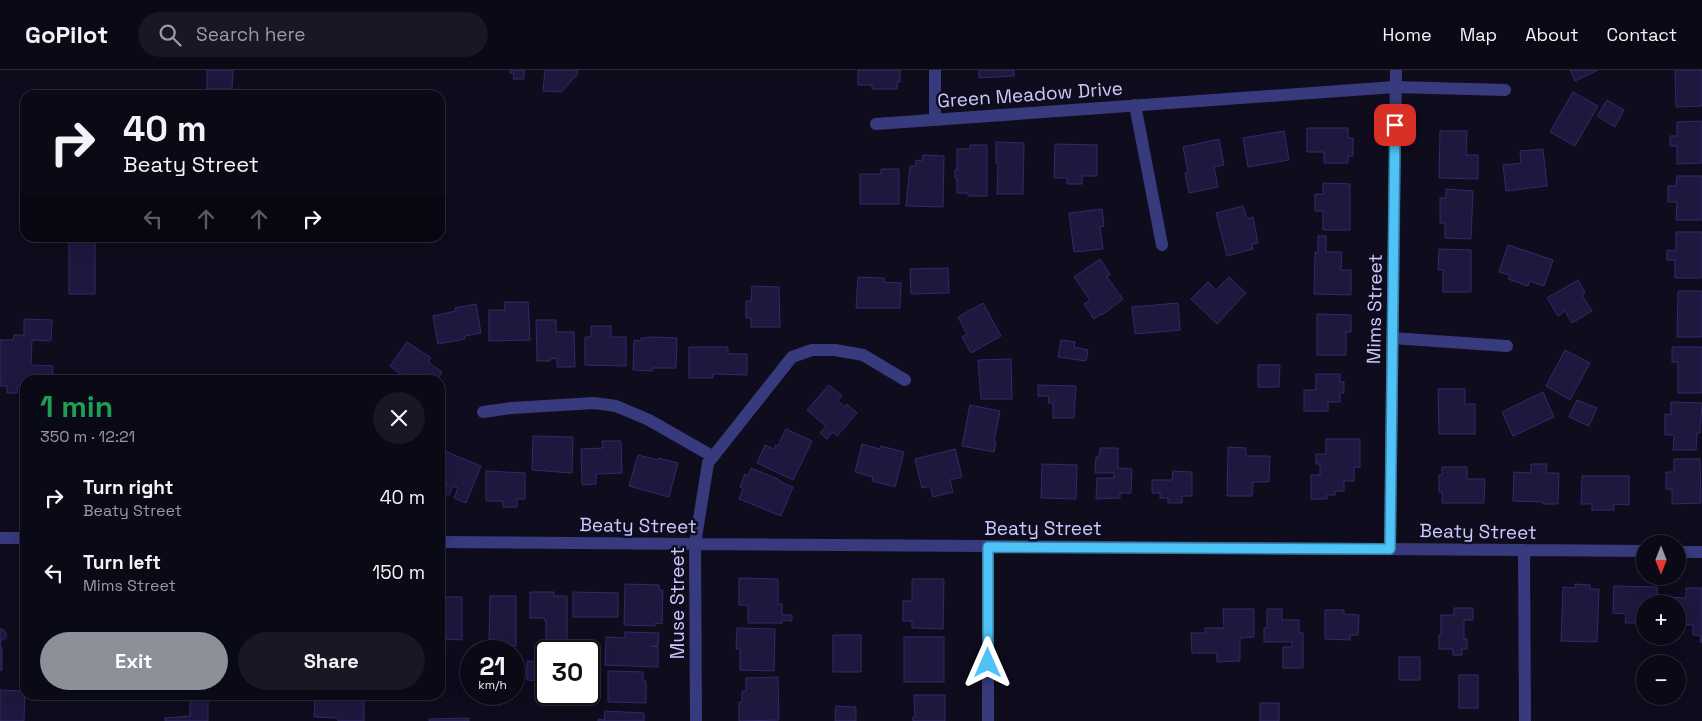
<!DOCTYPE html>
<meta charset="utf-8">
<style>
:root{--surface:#0a0916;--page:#181723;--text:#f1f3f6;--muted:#999aa1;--line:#2a2a35;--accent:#8c9099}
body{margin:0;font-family:"Space Grotesk",sans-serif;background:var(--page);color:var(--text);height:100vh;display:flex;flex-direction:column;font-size:19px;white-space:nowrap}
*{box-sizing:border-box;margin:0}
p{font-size:16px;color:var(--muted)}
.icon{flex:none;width:28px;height:28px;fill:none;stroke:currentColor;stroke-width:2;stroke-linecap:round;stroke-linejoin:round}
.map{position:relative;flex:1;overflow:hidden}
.panel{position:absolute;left:20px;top:305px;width:425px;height:325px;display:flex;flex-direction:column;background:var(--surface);border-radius:15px;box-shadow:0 5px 20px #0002,0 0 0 1px var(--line)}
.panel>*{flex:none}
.hud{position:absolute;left:20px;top:20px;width:425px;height:152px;border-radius:15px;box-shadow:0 5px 20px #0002,0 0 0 1px var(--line);background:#0a0916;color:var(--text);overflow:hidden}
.needle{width:32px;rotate:180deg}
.controls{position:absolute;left:1636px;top:465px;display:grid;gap:10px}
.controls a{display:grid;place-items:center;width:50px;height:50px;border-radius:50%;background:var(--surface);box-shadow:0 5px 20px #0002,0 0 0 1px var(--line);font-size:25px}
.speed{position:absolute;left:460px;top:570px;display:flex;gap:10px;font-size:25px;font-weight:700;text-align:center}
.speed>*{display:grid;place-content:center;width:65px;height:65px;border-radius:50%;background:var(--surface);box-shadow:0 5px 20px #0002,0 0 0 1px var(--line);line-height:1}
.speed small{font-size:12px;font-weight:400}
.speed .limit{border:2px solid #111;border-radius:8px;background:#fff;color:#111}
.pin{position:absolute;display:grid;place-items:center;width:42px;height:42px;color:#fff;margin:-21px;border-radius:10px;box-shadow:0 2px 8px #0006}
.me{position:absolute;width:55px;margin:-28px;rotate:0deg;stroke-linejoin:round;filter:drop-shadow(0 0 4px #0008)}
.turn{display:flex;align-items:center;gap:18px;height:105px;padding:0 20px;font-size:22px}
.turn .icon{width:65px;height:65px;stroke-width:2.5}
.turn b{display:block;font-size:35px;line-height:42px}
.lanes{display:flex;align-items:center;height:48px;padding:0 20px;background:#0003;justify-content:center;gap:25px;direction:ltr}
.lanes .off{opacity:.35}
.round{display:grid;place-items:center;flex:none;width:52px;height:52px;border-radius:26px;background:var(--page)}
.head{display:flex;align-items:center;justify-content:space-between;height:85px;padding:0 20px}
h1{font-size:30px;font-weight:800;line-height:38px;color:#1e9e55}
.cta{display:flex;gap:10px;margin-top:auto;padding:10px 20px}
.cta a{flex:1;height:58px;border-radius:30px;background:var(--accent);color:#fff;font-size:20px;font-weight:800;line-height:58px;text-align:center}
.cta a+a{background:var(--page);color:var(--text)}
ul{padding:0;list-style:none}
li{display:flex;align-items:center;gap:15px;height:75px;padding:0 20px}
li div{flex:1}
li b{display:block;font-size:19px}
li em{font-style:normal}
header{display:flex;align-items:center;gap:30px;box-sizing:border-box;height:70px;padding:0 25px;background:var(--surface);border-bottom:1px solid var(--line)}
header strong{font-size:24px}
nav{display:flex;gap:28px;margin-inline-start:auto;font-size:18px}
.search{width:350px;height:45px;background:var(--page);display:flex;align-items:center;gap:12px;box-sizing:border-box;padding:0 18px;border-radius:28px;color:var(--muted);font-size:19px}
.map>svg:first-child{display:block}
.building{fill:#1d183e;stroke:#322a6a}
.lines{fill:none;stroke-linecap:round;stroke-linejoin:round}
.minor{stroke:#373a7c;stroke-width:12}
.route-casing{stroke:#337fa1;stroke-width:12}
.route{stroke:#4fc3f7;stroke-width:9}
.labels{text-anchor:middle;stroke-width:5;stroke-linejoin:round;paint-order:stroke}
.street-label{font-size:19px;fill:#cbc9ff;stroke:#0e0c1d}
</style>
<header>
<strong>GoPilot</strong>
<div class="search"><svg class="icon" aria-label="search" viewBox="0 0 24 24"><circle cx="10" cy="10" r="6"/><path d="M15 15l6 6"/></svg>Search here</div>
<nav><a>Home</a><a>Map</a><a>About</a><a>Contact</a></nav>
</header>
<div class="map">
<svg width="1702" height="651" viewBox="0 0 1702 651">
<rect width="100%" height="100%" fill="#0e0c1d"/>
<path class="building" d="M207 0H233L232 19H207Z
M510 0H524V9H513L514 3H510Z
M545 0H578L577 5 561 22 543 21Z
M858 0H900V12H897V19H872V15H858Z
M979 0H1014V6L979 8Z
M1570 0H1598L1575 11Z
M1675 0H1702V36L1676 37Z
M1573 22 1598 36 1575 76 1550 62Z
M1607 30 1624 40 1615 57 1597 46Z
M1702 51V93L1677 94V76H1670V66H1677V52Z
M1307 58H1348V68H1353V86H1348V93H1324V82H1307Z
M1284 61 1289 90 1248 97 1243 68Z
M1440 61H1467L1466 85H1478V109L1439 108Z
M1219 69 1224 95 1214 97 1218 117 1189 123 1185 103 1188 102 1183 77Z
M996 72 1024 73 1023 124H997L998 93H996Z
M1055 74 1097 75V106H1082V114H1067V108H1054Z
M970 75H987V126H968V123H957V108H955V100H957V79H970Z
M1543 79 1547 116 1506 121 1503 95 1521 93 1520 81Z
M923 85 944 86 943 137 906 136 910 96H916V90L922 91Z
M881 99H899V134H860V104H881Z
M1677 106H1702V150H1676L1677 132H1668V116H1676Z
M1323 113 1350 114V160H1323V141H1315V124H1323Z
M1446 119 1473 121 1471 169 1445 168V153H1440V128H1446Z
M1243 136 1247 149 1253 147 1258 173 1252 174 1253 179 1227 186 1216 143Z
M1102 139 1104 156 1100 157 1103 179 1074 182 1069 143Z
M1676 162H1702V208H1675V190H1667V180L1676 181Z
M1318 166H1326V182H1342L1341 200H1351V225L1314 224 1315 182 1318 183Z
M69 168H95V224H69Z
M1508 175 1553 190 1544 216 1530 211 1528 216 1508 209 1510 205 1499 202Z
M1439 179 1471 180V222H1443V200H1438Z
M1100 189 1110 204 1107 207 1123 229 1102 245 1101 244 1094 249 1084 234 1090 230 1074 207Z
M948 198 949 223 911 224 910 199Z
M858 207 884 208V212L901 213 900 238H856Z
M1229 207 1246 223 1217 254 1191 229 1208 212 1216 220Z
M1578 210 1585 223 1582 225 1592 241 1572 253 1565 241 1558 246 1547 228Z
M752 216 779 217 780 257H751V248H746V231H751Z
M1678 221H1702V267H1677Z
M504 232H528L530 270 489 271V240H505Z
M983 233 1001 266 971 283 962 267 967 264 958 247Z
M1178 233 1180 260 1135 264 1132 237Z
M476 234 481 263 465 266V269L438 274 433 246 456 241 455 238Z
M1317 244 1351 245V262H1346V285H1317Z
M24 249 52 250 51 271 32 270 31 295 53 296 52 310H25V316L18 315 17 323H7V316H1L0 314V270H13L14 265H24Z
M536 250H556V262H574L575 297H557V288L550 289V291H537Z
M591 256H611V267H626V296L585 295V267H591Z
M652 267 677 268 676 298H652V301L633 300 634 270 641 271V268Z
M1061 270 1075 272 1074 277 1088 280 1086 291 1058 287Z
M407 272 431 288 428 292 442 302 437 310H421L417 308 416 310H411L408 308 407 309 390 296Z
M689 277H728V284H747V305L713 304V308H689Z
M1672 277H1702V323H1678V292H1672Z
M1565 280 1590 293 1570 330 1546 316Z
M1011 289 1012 329H981L978 290Z
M1258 295H1280L1279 317H1258Z
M1316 304H1340V312H1344V323H1340V332H1328V341H1304V320H1316Z
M829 315 842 326 838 331 845 337 847 334 857 343 837 366 833 362 827 369 820 363 826 356 807 340Z
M1038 315 1076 316 1074 348H1053V333H1048L1049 326H1038Z
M1438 319H1465V334H1475V364H1439Z
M1543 322 1554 347 1513 366 1502 342Z
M1577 330 1597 338 1589 356 1569 347Z
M1671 332 1702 333 1700 363H1697L1696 380H1673L1674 365H1665V344L1671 345Z
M970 335 1000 341 994 371 996 372 994 382 962 376Z
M786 359 812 371 793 410 757 393 765 375 774 379 776 375 778 376Z
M533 366 573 367 572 403 532 400Z
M1326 369H1360V397H1354V411H1344V421H1335V425H1327V429H1311V405H1320V394H1316V384H1326Z
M602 371H621L622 403 596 404V414L582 415 581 379 603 378Z
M862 374 880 379 881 376 904 382 895 417 872 411 873 407 855 402Z
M1228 377 1246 378V386H1270L1269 412H1253L1252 426H1227Z
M1100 378H1118V398L1132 399 1131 423H1120V428L1096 429 1097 408H1114V403H1095L1096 387H1099Z
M955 379 962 407 950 410 953 422 933 427 930 416 922 418 915 389Z
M442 380 481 396 466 433 454 428 458 418 453 416 449 425 443 423 447 414 440 411V385Z
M638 385 658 390V388L678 393 669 427 629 416Z
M1674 389H1700L1701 433 1672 434V419H1666V402H1674Z
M1042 394 1077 395 1076 429 1041 428Z
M1531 394H1547L1546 403H1559L1558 434H1543V432L1513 431 1514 402 1531 403Z
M1442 397H1467V409H1485L1484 433H1442V422H1439V405H1442Z
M751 398 778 409 783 413 793 417 781 446 739 429 743 419 740 417 745 404 748 406Z
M486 401 525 403V429H517V437H503V431H486Z
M1173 401 1192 402V426H1182V433H1168V428H1160V423H1152V410H1172Z
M1582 406H1629V435L1614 434V440H1592V434H1581Z
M739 508 778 509V534H782V545H792V551L782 550V553H748V535H739Z
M912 509H944L943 559 912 558V551H903V531H912Z
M625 514 659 515V520H663L662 554 655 553V556L624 555Z
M1575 514 1590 515V519H1599L1597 572 1561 571 1563 517 1575 518Z
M1614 516 1657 517V534H1645V545H1639V553H1625L1626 544 1613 543Z
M1686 518H1702V572H1700L1701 566 1693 565V555L1678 554V534H1667V527L1686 528Z
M530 522H554V526H567V581L546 580V550H544V548H530Z
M573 522 618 523V547H573Z
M490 526H516V576L489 575Z
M444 527H462V570L446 569V564H443V571H440V532H444Z
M1454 538H1473V550H1464V569H1467V579H1462V585H1453V579H1439V565H1441V545H1454Z
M1223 539H1254V567L1240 568V591L1217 592V583H1192L1191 563H1205V558H1224Z
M1267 539H1282V550H1299V563H1303V598H1283V577H1291L1293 572H1264V558H1267Z
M1325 540H1344V544L1359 545 1358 565H1350V570L1325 569Z
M737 558 775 559 774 601 740 600V579H736Z
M0 559H3L6 563V568L0 571V577H2V600H0Z
M625 562 659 563 658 576H651L658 577V597L605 595 606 567 625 568Z
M833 565H861V602H833Z
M904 567H944V612H904Z
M1399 587H1420V610H1399Z
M527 591 546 592V611L527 610Z
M589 601H592V620H589Z
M608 601 643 602V611H646V633L608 632Z
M1459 605H1478V638H1459Z
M778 607 779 650 739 651V632H742V621H746V608Z
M0 620 25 621 24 651H0Z
M315 625H364V651H338V648L314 647Z
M914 625H945V651H913V647H915Z
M190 629H208V651H165V648L190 646Z
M1260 633H1279V651H1260Z
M836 636 856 637V651H835Z
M605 641 644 643V651H598V649L604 650Z
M469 648V651H429V649Z"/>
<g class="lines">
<path class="minor" d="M1135 35 1162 175
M935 49V0
M876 54 1395 17 1505 20
M1392 268 1507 276
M483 342 512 338 594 333 616 336 649 350 712 386
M0 468H25
M440 472 1645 481
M988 477V651
M1390 479 1396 0
M1524 480 1525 651
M1678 482H1702
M696 651 695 474 708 393 792 287 812 280H835L863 285 905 310"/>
</g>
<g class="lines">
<g class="route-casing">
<path id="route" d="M988 593V477L1390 479 1395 55"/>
</g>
<use href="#route" class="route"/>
</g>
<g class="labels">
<g class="street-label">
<text transform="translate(1030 24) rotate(-4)" y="7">Green Meadow Drive</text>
<text transform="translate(1374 239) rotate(-89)" y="7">Mims Street</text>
<text transform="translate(638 455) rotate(1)" y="7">Beaty Street</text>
<text x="1043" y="465">Beaty Street</text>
<text transform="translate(1478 461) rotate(1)" y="7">Beaty Street</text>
<text transform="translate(677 533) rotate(-90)" y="7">Muse Street</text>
</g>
</g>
</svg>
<div class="controls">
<a><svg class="needle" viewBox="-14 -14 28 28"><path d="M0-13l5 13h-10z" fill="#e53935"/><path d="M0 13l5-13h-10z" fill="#999aa1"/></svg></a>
<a>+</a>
<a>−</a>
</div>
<div class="speed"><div>21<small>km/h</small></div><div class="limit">30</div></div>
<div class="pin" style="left:1395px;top:55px;background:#d93025"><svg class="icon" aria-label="arrive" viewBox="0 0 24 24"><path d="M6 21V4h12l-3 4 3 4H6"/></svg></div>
<svg class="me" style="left:988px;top:593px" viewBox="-20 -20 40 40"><path d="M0-17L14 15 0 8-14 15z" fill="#4fc3f7" stroke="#fff" stroke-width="4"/></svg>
<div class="hud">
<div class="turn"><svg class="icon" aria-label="right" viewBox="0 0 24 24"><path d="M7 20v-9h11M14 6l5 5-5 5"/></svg><div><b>40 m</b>Beaty Street</div></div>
<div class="lanes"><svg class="icon off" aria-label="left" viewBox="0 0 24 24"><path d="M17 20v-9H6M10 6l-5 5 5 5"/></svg><svg class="icon off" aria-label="ahead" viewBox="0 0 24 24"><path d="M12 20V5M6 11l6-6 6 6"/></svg><svg class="icon off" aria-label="ahead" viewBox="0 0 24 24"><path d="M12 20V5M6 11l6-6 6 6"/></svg><svg class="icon" aria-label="right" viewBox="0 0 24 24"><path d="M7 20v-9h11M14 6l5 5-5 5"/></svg></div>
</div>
<section class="panel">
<div class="head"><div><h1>1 min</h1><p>350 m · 12:21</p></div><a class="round"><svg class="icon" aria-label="close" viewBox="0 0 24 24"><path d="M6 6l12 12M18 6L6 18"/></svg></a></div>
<ul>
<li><svg class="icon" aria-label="right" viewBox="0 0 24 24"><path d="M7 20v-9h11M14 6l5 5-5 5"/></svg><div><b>Turn right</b><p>Beaty Street</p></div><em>40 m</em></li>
<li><svg class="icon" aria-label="left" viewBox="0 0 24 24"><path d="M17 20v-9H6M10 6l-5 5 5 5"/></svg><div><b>Turn left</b><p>Mims Street</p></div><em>150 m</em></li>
</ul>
<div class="cta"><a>Exit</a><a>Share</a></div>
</section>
</div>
